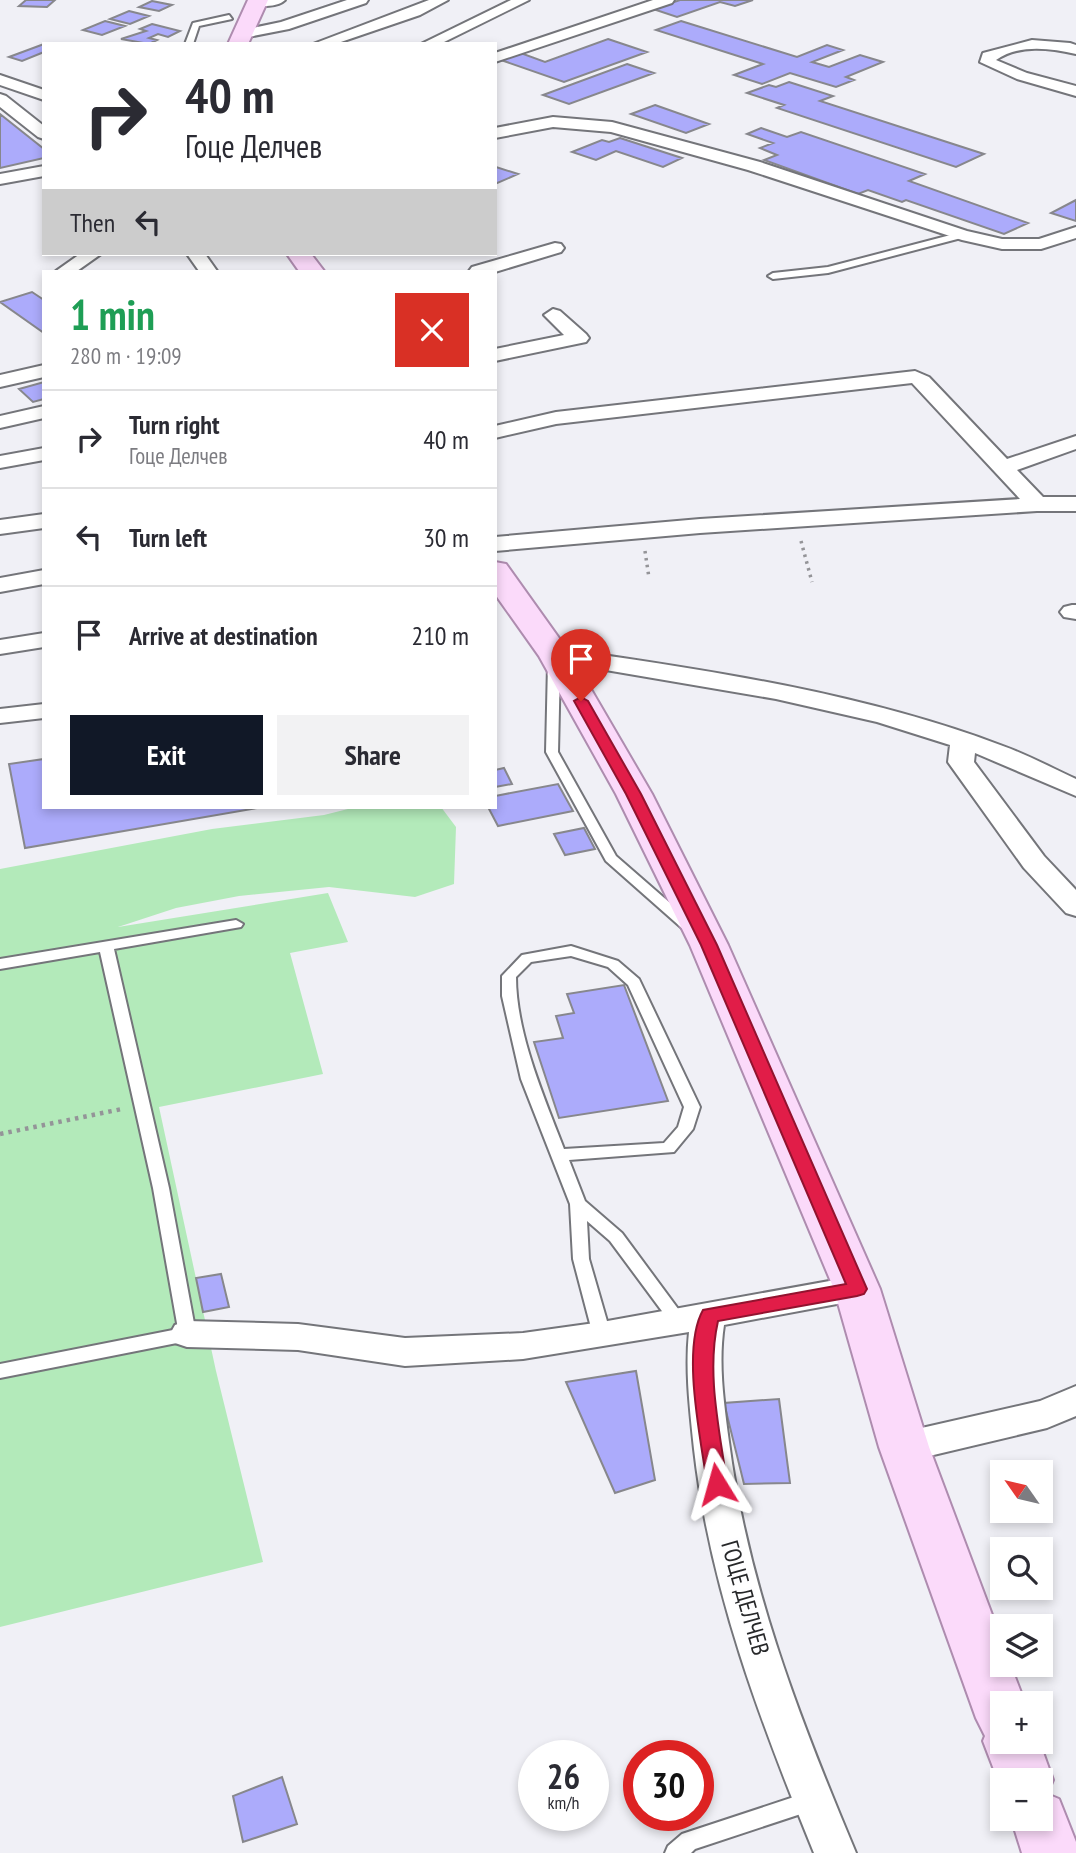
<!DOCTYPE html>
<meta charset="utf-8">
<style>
:root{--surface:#fff;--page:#f2f2f3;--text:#2b2b33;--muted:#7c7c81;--line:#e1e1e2;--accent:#111827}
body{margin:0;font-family:"PT Sans Narrow",sans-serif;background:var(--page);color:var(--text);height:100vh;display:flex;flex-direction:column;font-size:26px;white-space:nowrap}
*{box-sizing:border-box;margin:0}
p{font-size:23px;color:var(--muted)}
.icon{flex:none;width:38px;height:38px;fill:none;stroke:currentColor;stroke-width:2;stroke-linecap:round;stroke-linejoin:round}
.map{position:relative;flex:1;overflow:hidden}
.details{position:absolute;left:42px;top:270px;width:455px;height:539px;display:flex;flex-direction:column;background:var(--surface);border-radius:0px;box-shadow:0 4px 10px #0003}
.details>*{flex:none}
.guide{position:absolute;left:42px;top:42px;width:455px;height:214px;border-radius:0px;box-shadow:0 4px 10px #0003;background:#fff;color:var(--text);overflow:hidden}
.needle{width:46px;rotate:304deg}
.tools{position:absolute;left:990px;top:1460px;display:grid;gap:14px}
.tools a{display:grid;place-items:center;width:63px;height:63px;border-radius:0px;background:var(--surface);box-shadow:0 4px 10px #0003;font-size:35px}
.speed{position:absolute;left:518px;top:1740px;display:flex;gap:14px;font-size:35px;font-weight:700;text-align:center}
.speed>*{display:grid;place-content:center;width:91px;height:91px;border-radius:50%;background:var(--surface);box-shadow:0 4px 10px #0003;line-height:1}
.speed small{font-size:18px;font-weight:400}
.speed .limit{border:10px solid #d22;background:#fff;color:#111}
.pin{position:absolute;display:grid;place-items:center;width:60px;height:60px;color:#fff;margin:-72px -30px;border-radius:50% 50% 50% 0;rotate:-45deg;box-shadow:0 0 7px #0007}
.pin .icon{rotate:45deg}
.me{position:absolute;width:77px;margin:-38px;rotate:352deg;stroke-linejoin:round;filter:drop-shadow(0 0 5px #0008)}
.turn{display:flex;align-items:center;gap:24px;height:147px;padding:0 28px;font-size:32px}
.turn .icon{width:91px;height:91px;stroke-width:2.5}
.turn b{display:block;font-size:49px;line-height:60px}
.then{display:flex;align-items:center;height:66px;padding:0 28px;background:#0003;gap:14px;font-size:26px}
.round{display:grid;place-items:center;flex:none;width:74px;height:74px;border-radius:0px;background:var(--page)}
.overview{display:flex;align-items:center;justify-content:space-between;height:119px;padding:0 28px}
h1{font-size:42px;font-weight:600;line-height:52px;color:#1e9e55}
.primary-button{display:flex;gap:14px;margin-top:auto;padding:14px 28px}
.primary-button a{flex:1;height:80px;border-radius:0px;background:var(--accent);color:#fff;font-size:28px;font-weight:600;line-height:80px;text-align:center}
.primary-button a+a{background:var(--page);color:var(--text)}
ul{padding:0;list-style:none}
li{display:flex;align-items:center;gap:21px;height:98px;padding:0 28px;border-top:2px solid var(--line)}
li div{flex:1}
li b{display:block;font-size:26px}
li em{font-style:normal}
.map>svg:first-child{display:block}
.green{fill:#b3eaba}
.building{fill:#acabfb;stroke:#87878c;stroke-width:2}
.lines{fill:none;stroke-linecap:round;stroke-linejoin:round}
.lane-casing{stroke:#74757a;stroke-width:4}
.street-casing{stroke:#74757a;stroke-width:4}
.primary-casing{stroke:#ae8caf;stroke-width:4}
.path-far1{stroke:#949498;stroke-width:3.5;stroke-dasharray:2.5 4.5;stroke-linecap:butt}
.path{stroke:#949498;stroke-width:4.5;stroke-dasharray:3.5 5;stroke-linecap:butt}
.lane{fill:#fff;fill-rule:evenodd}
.street{fill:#fff;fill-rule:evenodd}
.primary{fill:#fbdafa;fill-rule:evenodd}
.route{fill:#e11d48;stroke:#92132f;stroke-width:2}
.labels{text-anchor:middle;stroke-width:6;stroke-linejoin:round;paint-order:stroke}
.near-street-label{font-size:24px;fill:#262729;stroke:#fefeff}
</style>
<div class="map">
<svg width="1076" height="1853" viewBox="0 0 1076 1853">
<rect width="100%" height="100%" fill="#f0f0f6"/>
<path class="green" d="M356 807H441L456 827 454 884 415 897 329 887 239 896 176 908 118 927 328 893 348 942 290 953 323 1074 159 1107 216 1371 263 1562 0 1627V869L212 829 324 815Z"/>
<path class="building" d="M26 0H55L47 7 19 6Z
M680 0H753L735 6 720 2 677 17 653 9Z
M152 1 172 5 159 11 139 7Z
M129 11 149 16 130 24 110 19Z
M105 21 125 26 102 35 83 30Z
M681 21 797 57 827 45 843 50 812 62 829 67 860 55 883 62 846 77 854 80 836 87 790 73 762 84 734 75 763 64 656 30Z
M152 24 180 31 168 37 158 34 149 38 157 40 149 44 121 39 146 31 140 29Z
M608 39 647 52 564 82 498 59 518 52 545 62Z
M44 44V52L22 61 9 57Z
M627 64 654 73 569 104 543 95Z
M789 82 833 96 820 101 984 154 956 167 777 108 784 105 747 93 769 85 776 87Z
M655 105 709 124 686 133 631 114Z
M0 114 44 149V158L0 168Z
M761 128 787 137 801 132 925 174 909 181 1028 223 1004 234 906 200 902 202 868 190 858 194 764 160 777 155 760 148 773 143 747 134Z
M620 138 682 158 663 167 616 151 596 160 572 152 602 140 609 142Z
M495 167H496L518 174 495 184Z
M1076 200V221L1051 213Z
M32 292 44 300V333L0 302Z
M44 382V399L33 402 19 389Z
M44 759V807H263L25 848 9 764Z
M504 768 512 784 495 787V770Z
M558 784 573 811 498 826 488 807H495V796Z
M584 828 595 849 565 855 554 834Z
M624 985 668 1101 559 1118 534 1042 563 1038 556 1016 574 1013 567 994Z
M221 1274 229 1307 203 1312 196 1278Z
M636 1371 655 1480 615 1493 566 1382Z
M779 1399 790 1483 744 1484 724 1403Z
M282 1777 297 1824 243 1842 233 1796Z"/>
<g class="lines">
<g class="lane-casing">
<path id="lane" d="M229 15 232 19 199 26 193 44H185L193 23Z
M962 232 965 233V237L828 273 773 279 768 276 773 273 828 267Z
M554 660 560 664 558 752 616 856 693 923 695 926 693 929H683L606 861 546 752 548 664Z
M236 920 243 924 241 927 114 949 169 1188 196 1334 193 1339 187 1341 0 1378V1364L178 1329 153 1188 100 952 0 969V959Z
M571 946 618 961 639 979 700 1107 693 1129 674 1152 569 1160 585 1201 622 1233 687 1321 685 1326 679 1328 673 1326 610 1241 587 1221 589 1259 611 1335 608 1340 602 1342 596 1340 593 1335 573 1259 570 1204 521 1079 502 996V976L522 955ZM571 956 608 967 628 985 684 1107 678 1127 664 1143 564 1149C544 1097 516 1033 516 977L531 962Z
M812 1791 819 1794 822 1801 819 1808 695 1849 691 1853H665L668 1846 682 1834Z"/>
</g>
<g class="street-casing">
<path id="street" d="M251 0H285C278 7 261 7 252 5Z
M347 0H368L366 3 289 29 243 38 236 34 238 31 281 22Z
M429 0H448L420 15 335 44H313Z
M511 0H529L440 44H421Z
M653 0H674L672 3 495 62V53Z
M1032 40 1070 43 1076 45V54C1050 48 1019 44 996 60L1027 73 1076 86V96L1017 79 980 62 983 53Z
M0 75 44 90V100L0 85Z
M0 94 6 96 44 126V139L38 137 0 107Z
M553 117 612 122 760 162 967 231 1002 239H1039L1076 227V238L1041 249H1002L962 240 748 170 611 132 553 127 495 138V128Z
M44 166V176L0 184V174Z
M555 243 561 244 564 248 561 252 495 272 469 271 472 267Z
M80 254H101L77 271H56Z
M187 254H205L217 271H199Z
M553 309 560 311 586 334 589 338 586 342 495 361V349L564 335 544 315Z
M44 365V377L0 387V375Z
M915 371 929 377 1007 459 1076 436V449L1017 470 1043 497H1076V511H1037L700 533 495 551V537L700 519 1020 499 912 383 556 424 495 438V426L556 412Z
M44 406V418L0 428V416Z
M44 448V460L0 468V456Z
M44 514V528L0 534V520Z
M44 570V584L0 592V578Z
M1072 605H1076V619L1064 617 1060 612 1064 607Z
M44 633V647L0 654V640Z
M555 648C706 670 860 692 1003 746 1028 755 1052 768 1076 779V796L975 753 974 762 1044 856 1076 890V916L1066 913 1024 868 948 762 950 745 877 722 776 699 547 660 543 655 547 650Z
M44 704V718L0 723V709Z
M857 1276 869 1280 874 1289 869 1298 724 1325C718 1364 724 1404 729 1442 748 1586 800 1720 856 1853H814C761 1723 710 1590 694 1449 690 1410 685 1371 689 1332L523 1359 405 1366 298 1350 187 1347 175 1343 170 1334 175 1325 187 1321 298 1324 405 1338 523 1333 602 1322Z
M1076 1386V1416L1047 1428 904 1462 891 1457 886 1447 891 1437 904 1432 1040 1401Z"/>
</g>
<g class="primary-casing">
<path id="primary" d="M248 0H268L248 44H228Z
M287 254H311L324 271H299Z
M495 562 506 564 571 655 652 794 728 945 880 1289 929 1447 1003 1644V1664H1010L1025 1703H1003V1741H1039L1053 1780 1047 1794 1059 1799 1076 1842V1853H1022L1011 1818H1041V1780H1003V1793L983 1741 985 1736 976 1718 879 1447 834 1289 690 945 616 794 539 656 495 594Z"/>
</g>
<path class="path-far1" d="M801 541 812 582
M645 551 649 578"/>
<path class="path" d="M0 1134 122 1109"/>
<use href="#lane" class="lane"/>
<use href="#street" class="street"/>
<use href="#primary" class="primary"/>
</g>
<path class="route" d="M581 697 588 701 641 794 717 945 867 1289 864 1294 857 1296 718 1321C706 1374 720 1431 727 1484L724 1490 717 1493 710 1490 707 1484C701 1439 681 1349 703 1310L846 1284 701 945 626 794 574 701Z"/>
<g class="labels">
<g class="near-street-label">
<text transform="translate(745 1598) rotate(74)" y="8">ГОЦЕ ДЕЛЧЕВ</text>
</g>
</g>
</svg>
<div class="tools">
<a><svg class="needle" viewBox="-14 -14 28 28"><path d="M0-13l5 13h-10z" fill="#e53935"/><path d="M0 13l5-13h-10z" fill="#7c7c81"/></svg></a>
<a><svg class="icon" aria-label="search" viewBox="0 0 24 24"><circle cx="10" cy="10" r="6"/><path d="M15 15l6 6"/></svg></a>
<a><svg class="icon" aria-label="layers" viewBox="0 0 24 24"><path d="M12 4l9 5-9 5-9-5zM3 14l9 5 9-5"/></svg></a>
<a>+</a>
<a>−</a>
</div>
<div class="speed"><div>26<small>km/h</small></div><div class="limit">30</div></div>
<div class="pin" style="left:581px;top:701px;background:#d93025"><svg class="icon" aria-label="arrive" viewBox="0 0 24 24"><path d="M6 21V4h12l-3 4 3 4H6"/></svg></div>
<svg class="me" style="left:717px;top:1484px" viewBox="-20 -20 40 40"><path d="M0-17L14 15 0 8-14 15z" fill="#e11d48" stroke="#fff" stroke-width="4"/></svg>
<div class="guide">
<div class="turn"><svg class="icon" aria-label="right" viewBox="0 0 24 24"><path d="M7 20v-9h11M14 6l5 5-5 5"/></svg><div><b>40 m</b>Гоце Делчев</div></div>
<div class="then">Then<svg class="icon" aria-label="left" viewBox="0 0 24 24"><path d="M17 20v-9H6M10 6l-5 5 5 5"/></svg></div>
</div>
<section class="details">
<div class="overview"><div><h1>1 min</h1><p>280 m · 19:09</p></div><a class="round" style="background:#d93025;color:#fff"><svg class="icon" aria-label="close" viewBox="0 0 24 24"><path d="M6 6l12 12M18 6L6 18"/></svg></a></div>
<ul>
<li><svg class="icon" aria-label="right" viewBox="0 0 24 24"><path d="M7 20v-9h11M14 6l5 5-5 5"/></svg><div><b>Turn right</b><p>Гоце Делчев</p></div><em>40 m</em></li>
<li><svg class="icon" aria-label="left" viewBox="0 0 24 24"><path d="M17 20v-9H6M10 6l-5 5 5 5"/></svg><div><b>Turn left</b></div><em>30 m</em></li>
<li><svg class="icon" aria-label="arrive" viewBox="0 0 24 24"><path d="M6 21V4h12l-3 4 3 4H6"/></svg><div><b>Arrive at destination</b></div><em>210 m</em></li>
</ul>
<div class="primary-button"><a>Exit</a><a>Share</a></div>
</section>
</div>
